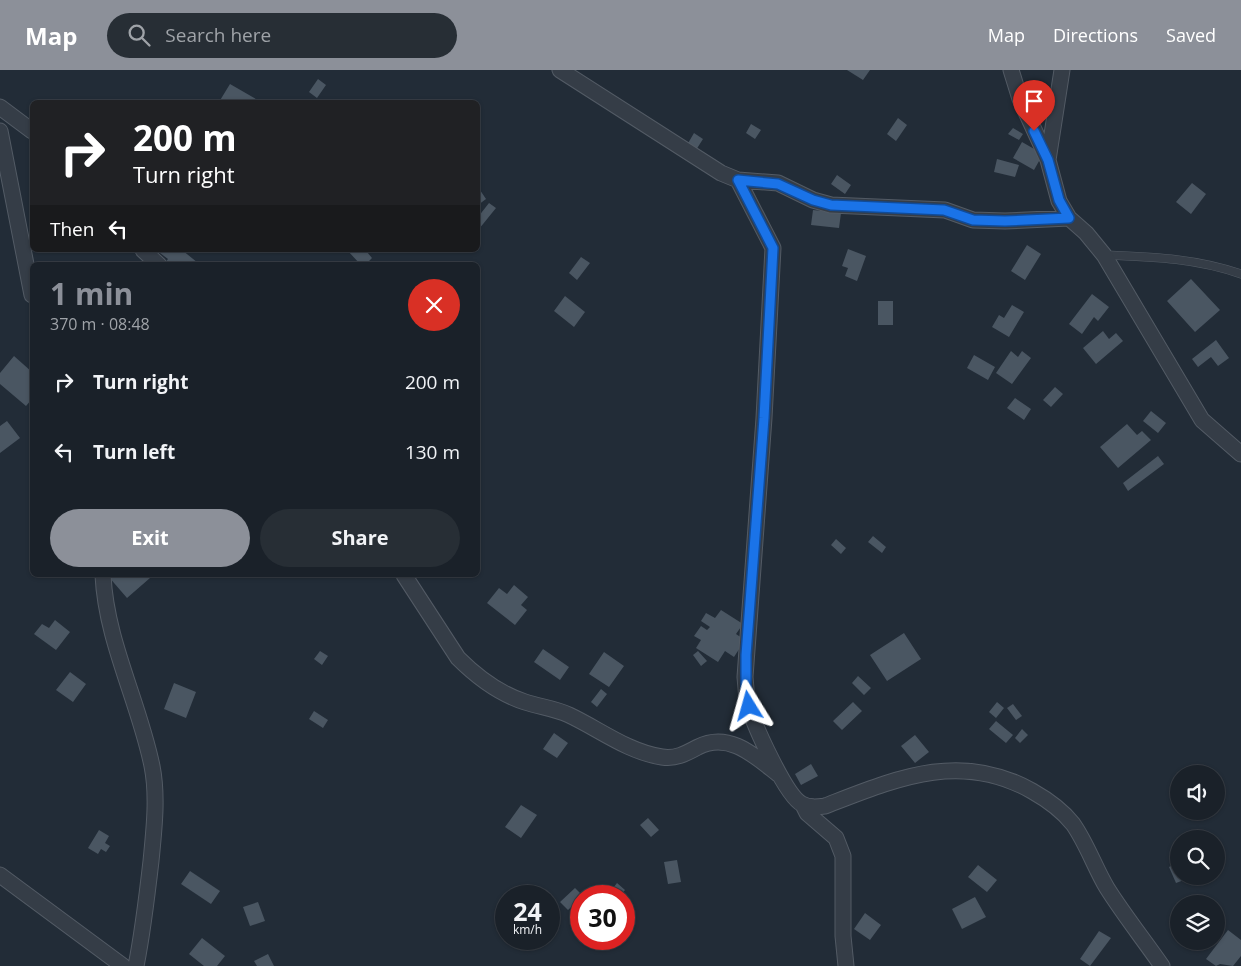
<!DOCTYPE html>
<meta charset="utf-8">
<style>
:root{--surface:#1a2129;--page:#272e35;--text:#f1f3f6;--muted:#9fa3a8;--line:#383e46;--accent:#8c9099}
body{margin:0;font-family:"Open Sans",sans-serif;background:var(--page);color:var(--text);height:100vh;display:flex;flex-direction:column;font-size:19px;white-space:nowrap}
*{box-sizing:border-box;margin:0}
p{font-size:16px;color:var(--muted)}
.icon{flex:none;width:28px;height:28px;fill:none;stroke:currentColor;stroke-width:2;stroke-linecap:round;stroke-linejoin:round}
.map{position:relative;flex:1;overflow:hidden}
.panel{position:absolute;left:30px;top:192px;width:450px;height:315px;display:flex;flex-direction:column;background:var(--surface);border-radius:8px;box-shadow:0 1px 4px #0004,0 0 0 1px var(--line)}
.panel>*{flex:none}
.hud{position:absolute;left:30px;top:30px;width:450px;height:152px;border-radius:8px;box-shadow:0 1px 4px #0004,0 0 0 1px var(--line);background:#202124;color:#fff;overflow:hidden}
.buttons{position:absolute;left:1170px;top:695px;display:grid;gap:10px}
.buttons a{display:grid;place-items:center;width:55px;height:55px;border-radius:50%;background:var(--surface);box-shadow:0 1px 4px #0004,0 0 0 1px var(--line);font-size:25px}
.speed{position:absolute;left:495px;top:815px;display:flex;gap:10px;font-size:25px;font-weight:700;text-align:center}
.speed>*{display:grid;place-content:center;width:65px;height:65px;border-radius:50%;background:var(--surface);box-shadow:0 1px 4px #0004,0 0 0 1px var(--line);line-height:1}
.speed small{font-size:12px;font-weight:400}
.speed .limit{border:8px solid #d22;background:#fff;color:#111}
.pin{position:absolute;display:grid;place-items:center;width:42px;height:42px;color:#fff;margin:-51px -21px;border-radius:50% 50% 50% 0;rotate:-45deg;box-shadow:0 0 5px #0007}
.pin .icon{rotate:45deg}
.me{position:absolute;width:55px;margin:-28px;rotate:352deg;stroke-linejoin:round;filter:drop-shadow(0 0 4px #0008)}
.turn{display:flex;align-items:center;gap:18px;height:105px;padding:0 20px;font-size:22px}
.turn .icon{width:65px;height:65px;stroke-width:2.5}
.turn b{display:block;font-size:35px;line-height:42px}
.then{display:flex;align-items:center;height:48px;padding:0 20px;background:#0003;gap:10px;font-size:19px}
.round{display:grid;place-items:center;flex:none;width:52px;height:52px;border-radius:26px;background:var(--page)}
.summary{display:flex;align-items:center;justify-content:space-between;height:85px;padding:0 20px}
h1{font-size:30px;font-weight:700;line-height:38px;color:var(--accent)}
.action{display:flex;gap:10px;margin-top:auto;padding:10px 20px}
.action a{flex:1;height:58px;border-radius:30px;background:var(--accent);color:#fff;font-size:20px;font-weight:700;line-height:58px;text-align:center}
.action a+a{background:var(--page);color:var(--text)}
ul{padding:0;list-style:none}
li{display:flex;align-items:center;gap:15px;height:70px;padding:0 20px}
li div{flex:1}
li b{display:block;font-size:19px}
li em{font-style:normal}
header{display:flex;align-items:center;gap:30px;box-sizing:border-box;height:70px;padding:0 25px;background:var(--accent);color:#fff}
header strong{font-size:24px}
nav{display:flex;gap:28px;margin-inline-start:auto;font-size:18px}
.search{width:350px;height:45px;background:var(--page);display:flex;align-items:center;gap:12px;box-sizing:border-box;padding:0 18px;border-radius:28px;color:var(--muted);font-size:19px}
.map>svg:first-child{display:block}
.building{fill:#4a5662}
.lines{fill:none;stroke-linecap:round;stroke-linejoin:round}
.lane-casing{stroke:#535b65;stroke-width:9}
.street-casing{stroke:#535b65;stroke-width:17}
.lane{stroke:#353d47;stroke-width:8}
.street{stroke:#353d47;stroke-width:15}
.route-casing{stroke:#114b97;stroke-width:12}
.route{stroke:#1a73e8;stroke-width:9}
</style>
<header>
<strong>Map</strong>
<div class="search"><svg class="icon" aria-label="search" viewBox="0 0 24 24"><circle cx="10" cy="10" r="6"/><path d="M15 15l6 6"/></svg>Search here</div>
<nav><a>Map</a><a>Directions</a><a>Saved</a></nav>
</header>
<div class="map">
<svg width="1241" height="896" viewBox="0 0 1241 896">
<rect width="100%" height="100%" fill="#222c37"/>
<path class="building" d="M847 0H870L863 10Z
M318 9 326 15 317 28 309 22Z
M230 14 261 32H219Z
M898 48 907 55 896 71 887 64Z
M751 54 761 60 755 69 746 63Z
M1013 58 1023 64 1019 70 1008 64Z
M694 63 703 69 696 80 687 75Z
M1022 72 1043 84 1034 100 1013 88Z
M997 89 1019 95 1015 107 994 102Z
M837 105 851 115 845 124 831 114Z
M1192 113 1206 124 1191 144 1176 132Z
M478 117 486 129 478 135Z
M489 133 496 138 479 159 478 147Z
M813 140 841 143 839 158 811 155Z
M1027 175 1041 184 1025 210 1011 201Z
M848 179 866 186 857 211 845 206 848 198 842 196Z
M163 180H182L198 193 196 195H163L168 189 160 183Z
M347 180H369L367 182 372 188 365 195H361Z
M581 187 590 193 577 210 569 203Z
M1191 209 1220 240 1195 262 1167 231Z
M1092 224 1109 237 1098 251 1094 247 1082 264 1069 254Z
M565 226 585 242 574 257 554 241Z
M878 231H893V255H878Z
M1012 235 1024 242 1009 267 992 257 999 245 1004 248Z
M1103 261 1109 269 1116 263 1123 271 1096 294 1083 278Z
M1216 270 1229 288 1218 296 1211 287 1198 297 1192 289Z
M1011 281 1018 287 1022 281 1031 288 1012 314 996 303Z
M974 285 995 297 988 310 967 298Z
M14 286 32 302V329L26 336 0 314V303Z
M1055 317 1063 324 1051 337 1043 330Z
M1015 328 1031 339 1024 350 1007 338Z
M1151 341 1166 353 1158 363 1143 351Z
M7 351 20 368 0 383V356Z
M1127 354 1137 365 1142 361 1151 370 1118 398 1100 377Z
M1158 386 1164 394 1128 421 1123 413Z
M873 466 886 477 882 483 868 472Z
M836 469 846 478 841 484 831 475Z
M147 505 150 508 127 528 108 506Z
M514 515 528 527 521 535 527 540 515 555 487 533 499 518 507 524Z
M721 540 743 554 736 564 745 570 734 587 725 581 718 592 696 578 701 570 694 566 701 556 707 560 710 557 701 551 706 543 715 548Z
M55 550 70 562 56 580 34 564 42 554 49 558Z
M904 563 921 589 887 611 870 585Z
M543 579 569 597 560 610 534 592Z
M320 581 328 586 322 595 314 589Z
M698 581 707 591 701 596 693 585Z
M604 582 624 596 609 617 589 604Z
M70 602 86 614 73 632 56 620Z
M858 606 871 618 864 625 852 613Z
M174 613 196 622 186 648 164 639Z
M601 619 607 624 597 637 591 632Z
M853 632 862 641 842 660 833 651Z
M997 632 1004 638 996 648 989 642Z
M1013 634 1022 646 1016 650 1007 638Z
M314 641 328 650 323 658 309 649Z
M996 651 1013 665 1006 673 989 659Z
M1022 659 1028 665 1020 673 1015 668Z
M554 663 568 673 557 688 543 679Z
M915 665 929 682 915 693 901 676Z
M811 694 818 706 801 715 795 704Z
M521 735 537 745 521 768 505 757Z
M648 748 659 760 651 767 640 755Z
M99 760 109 766 105 773 110 776 106 782 101 779 98 784 88 778Z
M677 790 681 812 668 814 664 792Z
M1177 793 1179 806H1183L1184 810 1176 813 1169 797Z
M978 795 997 810 987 822 968 807Z
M190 801 220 821 211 834 181 814Z
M617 813 625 820 620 826H607Z
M575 818 583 826 568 840 560 832Z
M975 827 986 847 962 859 952 839Z
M258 832 265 851 250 856 243 837Z
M865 843 881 855 870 870 854 859Z
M1228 860 1241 870V886L1233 896 1220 894 1216 896 1206 889Z
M1099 861 1111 868 1090 896 1080 889Z
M202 868 225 886 217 896H204L189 884Z
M268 884 274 896H257L254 891Z"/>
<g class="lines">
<g class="lane-casing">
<path id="lane" d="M1104 185C1152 187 1195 188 1241 204"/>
</g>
<g class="street-casing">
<path id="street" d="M560 0 721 103 738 110 778 113 813 130 831 135 945 140 973 150 1005 151 1069 148
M1011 0 1020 29 1048 90 1059 131 1069 148 1086 163 1104 185 1202 350 1241 384
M0 37 32 61
M0 61 32 225
M1048 90 1062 0
M738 110 773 178 764 348 745 607C746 617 746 627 749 637 755 657 786 726 802 734 810 738 817 737 825 736 895 709 960 680 1032 721 1048 730 1062 740 1073 754 1087 774 1095 798 1107 818 1124 845 1144 870 1162 896
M143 180 159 195
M103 505C106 571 139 632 152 696 158 726 154 760 151 791 147 826 143 861 136 896
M404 505 458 588C476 606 500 624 525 632 540 637 554 638 569 645 599 659 628 682 662 687 676 689 685 684 698 677 729 661 755 686 778 704
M803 735 807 743 836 768 843 786V866L846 896
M0 805 123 896"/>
</g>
<use href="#lane" class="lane"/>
<use href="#street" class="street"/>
</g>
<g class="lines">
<g class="route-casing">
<path id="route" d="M749 636 746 616V585L764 348 773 178 738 110 778 114 813 130 831 135 944 140 973 150 1005 151 1069 148 1059 130 1048 90 1034 61"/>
</g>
<use href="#route" class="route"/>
</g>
</svg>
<div class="buttons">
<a><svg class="icon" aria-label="sound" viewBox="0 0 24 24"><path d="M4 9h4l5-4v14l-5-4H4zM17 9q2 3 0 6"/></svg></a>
<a><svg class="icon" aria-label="search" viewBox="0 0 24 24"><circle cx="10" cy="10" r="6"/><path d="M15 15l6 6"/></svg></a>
<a><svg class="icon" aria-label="layers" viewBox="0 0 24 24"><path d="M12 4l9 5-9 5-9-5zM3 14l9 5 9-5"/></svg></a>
</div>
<div class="speed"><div>24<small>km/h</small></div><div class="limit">30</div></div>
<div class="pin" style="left:1034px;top:61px;background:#d93025"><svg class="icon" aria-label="arrive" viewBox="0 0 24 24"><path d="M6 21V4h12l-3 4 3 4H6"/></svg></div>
<svg class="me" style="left:749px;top:636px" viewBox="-20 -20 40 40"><path d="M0-17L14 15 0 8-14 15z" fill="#1a73e8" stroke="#fff" stroke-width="4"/></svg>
<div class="hud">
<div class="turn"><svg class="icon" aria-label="right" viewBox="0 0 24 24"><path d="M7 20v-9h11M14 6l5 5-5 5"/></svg><div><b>200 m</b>Turn right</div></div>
<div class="then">Then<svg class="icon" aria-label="left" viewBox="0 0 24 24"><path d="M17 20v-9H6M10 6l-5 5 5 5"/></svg></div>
</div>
<section class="panel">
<div class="summary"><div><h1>1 min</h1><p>370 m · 08:48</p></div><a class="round" style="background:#d93025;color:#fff"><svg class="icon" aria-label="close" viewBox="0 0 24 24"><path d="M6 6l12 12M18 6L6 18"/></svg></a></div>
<ul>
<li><svg class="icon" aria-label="right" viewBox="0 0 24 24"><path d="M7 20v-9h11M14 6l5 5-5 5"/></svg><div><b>Turn right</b></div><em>200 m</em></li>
<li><svg class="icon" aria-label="left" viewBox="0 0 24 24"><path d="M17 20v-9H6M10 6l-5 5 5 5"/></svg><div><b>Turn left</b></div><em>130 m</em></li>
</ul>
<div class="action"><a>Exit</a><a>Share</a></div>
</section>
</div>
